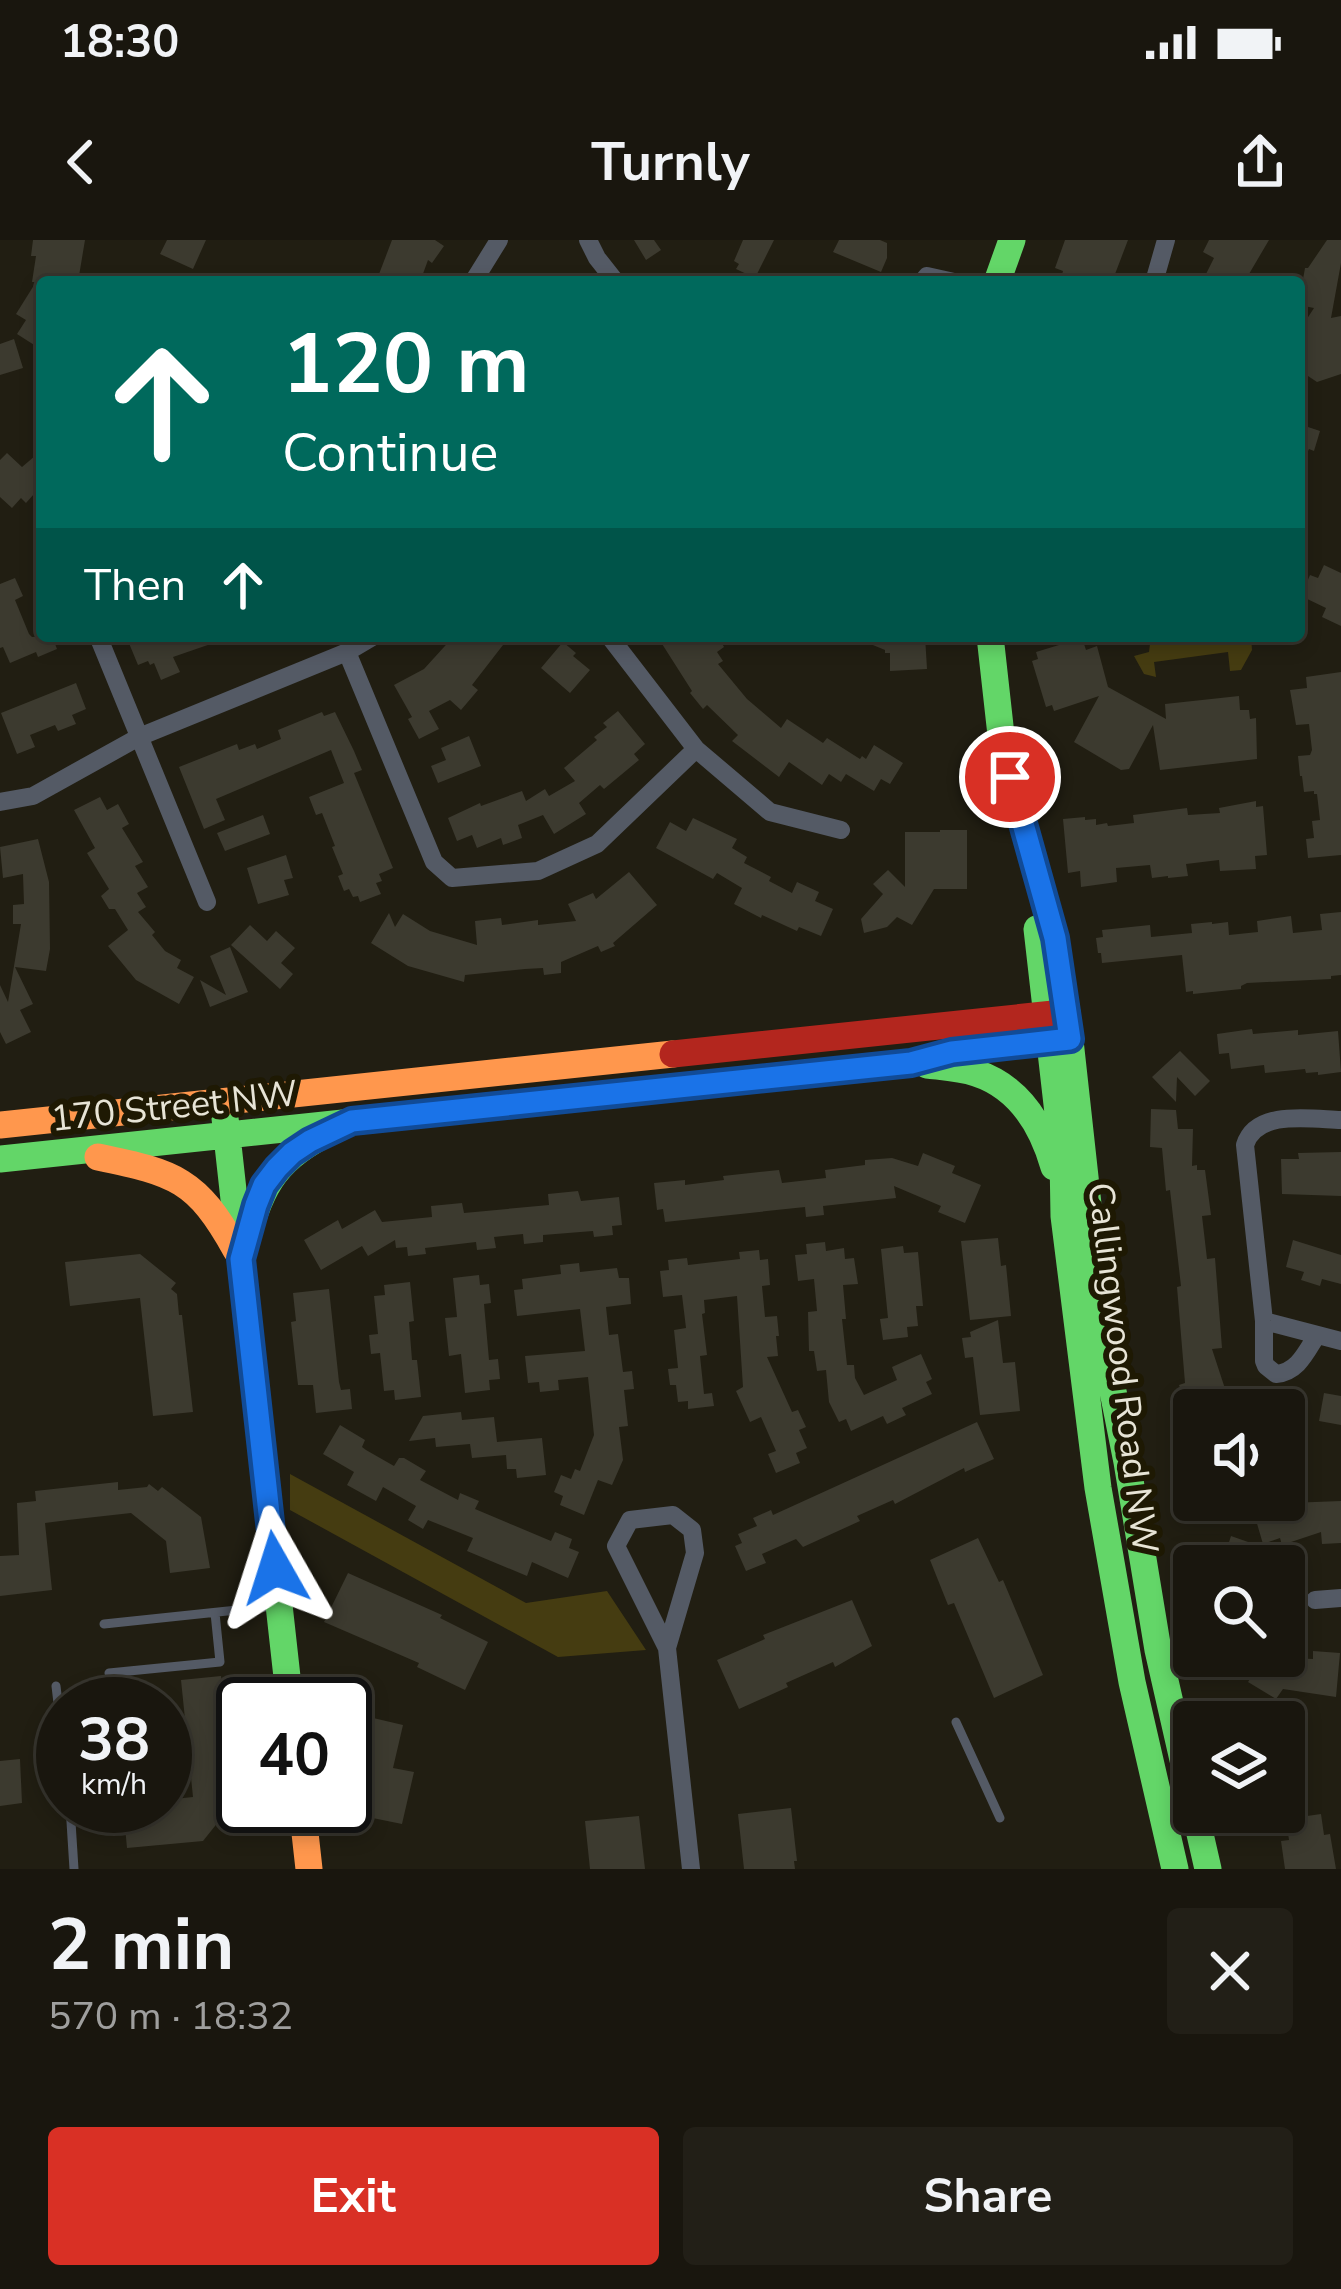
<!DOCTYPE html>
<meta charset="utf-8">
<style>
:root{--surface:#19160e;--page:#221f17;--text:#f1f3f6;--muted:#9f9f9e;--line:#37352e;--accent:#d93025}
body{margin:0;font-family:"Nunito Sans",sans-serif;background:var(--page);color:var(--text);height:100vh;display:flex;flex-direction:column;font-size:45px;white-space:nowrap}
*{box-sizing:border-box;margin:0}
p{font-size:39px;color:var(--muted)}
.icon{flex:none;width:66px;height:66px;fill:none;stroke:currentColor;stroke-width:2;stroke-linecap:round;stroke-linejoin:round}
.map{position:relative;height:1629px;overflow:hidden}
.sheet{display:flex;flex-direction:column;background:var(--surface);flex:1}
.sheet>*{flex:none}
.top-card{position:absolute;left:36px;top:36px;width:1269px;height:366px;border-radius:12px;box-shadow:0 6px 18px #0003,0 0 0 3px var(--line);background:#00695c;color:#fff;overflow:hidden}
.buttons{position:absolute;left:1173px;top:1149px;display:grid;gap:24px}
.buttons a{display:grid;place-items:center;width:132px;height:132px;border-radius:12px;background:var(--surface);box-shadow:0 6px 18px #0003,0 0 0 3px var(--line);font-size:60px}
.speed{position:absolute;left:36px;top:1437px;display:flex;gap:24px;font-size:60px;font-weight:700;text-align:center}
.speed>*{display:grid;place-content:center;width:156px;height:156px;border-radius:50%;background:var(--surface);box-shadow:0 6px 18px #0003,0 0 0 3px var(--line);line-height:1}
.speed small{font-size:30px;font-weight:400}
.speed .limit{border:6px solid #111;border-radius:18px;background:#fff;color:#111}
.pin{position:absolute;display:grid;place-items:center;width:102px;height:102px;color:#fff;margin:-51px;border:6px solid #fff;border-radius:50%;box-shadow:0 3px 12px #0007}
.me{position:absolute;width:132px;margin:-66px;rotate:354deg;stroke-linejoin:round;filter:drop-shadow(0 0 9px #0008)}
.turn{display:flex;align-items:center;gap:42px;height:252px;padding:0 48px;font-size:54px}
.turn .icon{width:156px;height:156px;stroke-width:2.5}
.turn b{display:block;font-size:84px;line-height:102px}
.then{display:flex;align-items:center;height:114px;padding:0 48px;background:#0003;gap:24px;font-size:45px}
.round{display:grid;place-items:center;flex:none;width:126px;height:126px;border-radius:12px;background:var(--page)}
.overview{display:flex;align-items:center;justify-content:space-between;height:204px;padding:0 48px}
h1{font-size:72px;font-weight:700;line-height:90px}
.primary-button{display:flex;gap:24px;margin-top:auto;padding:24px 48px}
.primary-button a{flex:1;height:138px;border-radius:12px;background:var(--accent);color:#fff;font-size:48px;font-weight:700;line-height:138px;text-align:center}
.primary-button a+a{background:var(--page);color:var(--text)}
.status{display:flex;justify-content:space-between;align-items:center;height:84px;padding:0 60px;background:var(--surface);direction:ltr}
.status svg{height:33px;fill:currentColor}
header{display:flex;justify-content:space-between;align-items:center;height:156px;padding:0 48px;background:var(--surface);font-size:54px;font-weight:700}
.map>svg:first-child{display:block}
.green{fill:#453c11}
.building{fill:#3c3a2f}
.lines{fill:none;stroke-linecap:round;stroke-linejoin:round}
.lane{stroke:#545a65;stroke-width:9}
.street{stroke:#545a65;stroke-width:18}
.fast{stroke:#63d668;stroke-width:27}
.slow{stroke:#ff974d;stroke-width:27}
.jam{stroke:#b3261e;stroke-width:27}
.route-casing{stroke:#114b97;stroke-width:30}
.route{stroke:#1a73e8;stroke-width:21}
.labels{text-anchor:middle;stroke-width:12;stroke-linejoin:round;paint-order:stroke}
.street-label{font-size:36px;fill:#e7e4d6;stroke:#1e1903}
</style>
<div class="status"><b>18:30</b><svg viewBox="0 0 49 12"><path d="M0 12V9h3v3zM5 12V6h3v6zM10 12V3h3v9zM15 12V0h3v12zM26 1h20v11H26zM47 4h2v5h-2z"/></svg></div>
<header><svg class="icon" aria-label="back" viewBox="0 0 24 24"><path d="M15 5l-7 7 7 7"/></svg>Turnly<svg class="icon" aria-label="share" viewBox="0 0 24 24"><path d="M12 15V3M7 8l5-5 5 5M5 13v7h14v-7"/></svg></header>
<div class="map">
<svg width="1341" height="1629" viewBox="0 0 1341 1629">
<rect width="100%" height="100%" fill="#211e12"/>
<path class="green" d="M1151 396H1251L1252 410 1241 430 1230 431 1228 412 1154 422 1156 437 1144 434 1134 416 1149 412Z
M290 1234 526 1363 607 1351 646 1410 558 1417 290 1270Z"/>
<path class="building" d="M33 0H85L78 42H42V110L17 94 26 80 16 74 36 42H32L36 16H31Z
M167 0H206L193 29 160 14Z
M392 0H435L444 6 432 23 428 20 420 42H376Z
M634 0H654L661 10 646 20Z
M743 0H774L755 38 736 29 739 24 734 21Z
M839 0H880L887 3V18L881 32 833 12Z
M1065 0H1128L1112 42H1060L1063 31 1055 28Z
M1209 0H1269L1249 34 1202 42 1214 18 1203 12Z
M1327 0H1341V23L1331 78 1341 76V134L1317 142 1299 130V91L1314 68 1299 65V62L1305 28H1308Z
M14 99 23 128 0 135V104Z
M1299 184 1320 191 1314 211 1309 209 1299 230Z
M42 210V245L26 263 21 258 12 268 0 257V220L7 213 22 227Z
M1324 325 1341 333V386L1322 377 1326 368 1301 356 1310 335 1318 338Z
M15 338 23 356 15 360 29 394 32 397 52 396 57 409 38 417 36 412 10 423 3 407 0 408V344Z
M126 396H228V398L173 417 180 432 161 440 154 423 150 425 148 421 138 425Z
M454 396H510L472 445 478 450 461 470 450 460 429 471 439 489 419 499 408 479 412 477 394 445 424 429Z
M657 396H718L724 407 717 412 723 421 718 424 747 459 781 488 787 479 823 503 827 498 860 519 862 516 866 519 874 505 903 523 890 544 881 539 874 551 846 534 841 542 829 534 822 545 789 522 779 537 732 501 738 495 707 465 703 469 690 453 692 451Z
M851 396H925L927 429 890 431V413H885V410Z
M1082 398 1086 410 1097 406 1108 447 1166 479 1165 464 1239 456 1240 470H1249L1250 479 1256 478 1257 519 1160 530 1153 485 1129 529 1121 530 1074 502 1099 456 1054 471 1052 465 1046 467 1032 421 1038 419 1036 412Z
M563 402 576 413 573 416 590 430 570 453 541 428Z
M1341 432V615L1308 618 1306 599 1314 598 1312 581 1320 580 1317 554H1314V551L1304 552 1302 536H1300L1298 516 1310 515 1312 510 1309 484 1296 485 1290 450 1307 448 1306 437Z
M76 443 86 469 72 475 76 484 58 491 55 485 30 495 35 507 17 514 1 473Z
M618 471 645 504 634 514 639 520 604 549 600 545 579 563 586 574 554 594 543 575 518 585 522 598 503 605 501 598 477 608 472 595 457 601 448 578 480 563 481 566 522 551 526 561 545 549 549 556 575 541 564 528 597 500 594 497 607 487 603 483Z
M322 472 324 476 335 472 354 511 362 530 354 533 393 628 379 634 382 641 376 643 381 654 360 662 358 656 353 657 349 649 344 651 338 636 343 634 332 607 335 606 322 573 316 575 309 557 344 543 331 510 216 559 225 580 204 589 179 527 237 504 239 510 255 504 257 509 281 499 278 490Z
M469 496 481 526 438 543 431 526 446 520 441 508Z
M100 557 107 570 118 564 129 584 122 588 143 622 135 626 148 647 137 653 146 667 138 672 155 692 152 695 165 711 181 720 177 728 194 737 179 764 136 740 108 706 128 690 115 669H109L101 656 109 649 87 613 95 608 74 570Z
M1256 561V567L1263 566 1267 615 1255 616 1256 629 1220 631 1219 620 1186 624 1188 636 1168 638V636L1152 638 1150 625 1116 628 1117 642 1081 647 1080 631 1068 633 1063 579 1085 577V580L1096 579V585L1107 583 1108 586 1134 583 1133 575 1187 568 1188 575 1220 573 1219 568Z
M263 575 270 594 225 611 217 593Z
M693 578 737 599 732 608 747 617 744 623 771 637 769 641 792 653 797 642 819 652 815 661 833 669 821 696 799 687 797 691 762 675 761 678 734 664 742 648 717 633 713 639 656 608 670 582 686 591Z
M940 590H967V649H934L912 685 897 677 887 687 864 693 861 679 883 654 873 644 888 630 905 647V592H940Z
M38 599 49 642 50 709 46 731 15 727 33 764 20 770 31 792 6 804 0 792V745L8 762 21 684H13V665L24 664 23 634 3 638 0 607Z
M286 615 293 638 284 640 289 655 258 664 247 628Z
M629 632 657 665 613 703 615 706 601 712 598 706 561 722V733L544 735 543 728 525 729 465 735 464 742 408 726 371 703 389 673 395 687 403 674 430 691 477 705 475 681 501 678 502 685 538 680V685L576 681 568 664 593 653 596 659Z
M1341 672V735L1331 736V739L1247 743 1241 746V749L1193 754V751L1186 752 1182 715 1102 723 1101 713H1098L1096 698 1103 697 1102 690 1150 685 1151 697 1192 693 1191 684 1212 682V684L1228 682 1229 695 1258 692 1257 681 1291 676 1293 693 1322 690 1320 674Z
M250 685 267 701 276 691 295 708 281 723 293 734 280 749 231 705Z
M230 707 248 752 210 767 200 740 226 755 210 716Z
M1252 789 1253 794 1298 790V795L1338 791 1341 832 1318 835V832L1306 833 1305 829 1265 833 1264 825 1231 829 1229 813 1219 814 1217 794Z
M1180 811 1210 841 1195 856 1177 837 1176 862 1152 837Z
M1151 869 1176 870 1178 889H1193L1192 926 1197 925V930H1205L1211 975 1202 976 1207 1019 1215 1018 1222 1108 1212 1109 1232 1170H1188L1179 1145 1185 1143 1177 1047 1181 1046 1170 950 1166 951 1162 908 1150 907Z
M1341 912V956L1282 954 1281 919H1299L1298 913Z
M923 913 955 926 952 933 981 945 965 983 938 972 941 966 894 946 896 958 823 966 824 975 806 977 805 967 665 982 663 969 657 970 654 943 685 940V945L724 940 723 936 779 930 782 943 826 938 825 930 865 925V920L892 918 918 926Z
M578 951 581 961 619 957 622 985 612 986 613 995 594 997 593 991 543 995V1002L524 1004 523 994 494 997 496 1008 477 1010 476 1002 425 1008 426 1014 408 1016 407 1007 396 1008 395 1000 368 1016 362 1006 321 1030 304 1000 338 980 342 989 375 970 382 982 432 977 431 966 462 963 464 973 549 965 548 954Z
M998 998 1001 1026 1006 1025 1011 1076 970 1080 961 1001Z
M1293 1000 1341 1015V1044L1322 1039 1320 1046 1301 1040 1304 1032 1286 1027Z
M825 1002 826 1011 844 1008 845 1019 854 1018 858 1044 843 1045 846 1079H842L847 1125H854L855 1138 864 1155 897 1140 892 1127 921 1114 932 1139 926 1142 932 1154 902 1168 906 1175 887 1184 883 1176 851 1191 846 1179 839 1182 829 1162 826 1130 817 1131 814 1111H809L808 1072 817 1071 814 1039 798 1041 795 1015 807 1014 806 1004Z
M903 1006 904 1013 918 1012 923 1066H916L918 1086 907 1087 908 1097 883 1100 880 1079 888 1078 881 1009Z
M759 1010 760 1020 768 1019 770 1045 762 1046 765 1077 777 1076 779 1096H776L778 1116 767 1117 792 1172 798 1170 806 1187 799 1190 807 1208 796 1213 800 1223 776 1233 768 1214 776 1211 761 1177 750 1182 736 1151 743 1147 737 1056 704 1060 705 1073 702 1074 707 1115 700 1116 704 1154 712 1153 714 1166 688 1169V1161L678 1162 676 1145H670L668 1129 678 1128 674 1090 686 1088 682 1055 663 1057 660 1031 669 1030 668 1020 687 1018 688 1025 740 1019 739 1012Z
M140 1014 176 1043 171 1049 177 1054 179 1075H182L193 1172 153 1176 140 1058 70 1066 65 1022Z
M579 1023 580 1032 617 1028 619 1038H629L631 1064 606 1067 609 1095 618 1094 623 1132 632 1131 634 1149 624 1150 628 1186 619 1187 623 1220 612 1245 598 1240 584 1275 560 1265 563 1256 554 1252 561 1235 571 1239 575 1229 580 1231 594 1195 588 1137 558 1140 559 1150 540 1152 539 1142 528 1143 525 1116 585 1111 580 1069 517 1076 514 1050 523 1049 522 1039 561 1034 560 1025Z
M479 1035 480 1045 489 1044 491 1063 484 1064 489 1120 498 1119 500 1139 489 1140 490 1150 465 1153 461 1114 449 1116 445 1078 457 1077 453 1038Z
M410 1042 414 1081 409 1082 412 1120H417L421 1157 395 1160 394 1150 384 1151 380 1113 371 1114 369 1095 378 1094 374 1056 385 1055 384 1045Z
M329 1049 339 1142 341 1150 350 1149 352 1169 316 1173 313 1145H298L291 1082 296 1081 293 1053Z
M998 1080 1003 1123 1015 1122 1020 1171 980 1175 973 1117 965 1118 962 1098 971 1097 970 1092Z
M1324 1153 1341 1156V1185L1319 1181Z
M461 1172 462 1180 494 1177 497 1202 542 1198 546 1235 517 1238 516 1229H507L506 1215 472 1218 470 1204 436 1207 435 1198 409 1201 423 1176Z
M1287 1177H1307L1306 1202H1303L1302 1219H1284V1185H1287Z
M977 1182 994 1219 965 1232 964 1228 895 1264 893 1260 857 1276 860 1281 803 1307 796 1299 762 1314 766 1323 746 1331 735 1306 742 1303 738 1294 757 1286 753 1278 771 1270 773 1275Z
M340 1185 365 1200 362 1207 366 1210 394 1226 399 1218H404L426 1231 420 1240 458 1260 460 1253 479 1261 475 1269 551 1301 555 1292 572 1299 569 1308 579 1312 568 1338 532 1322 527 1336 467 1311 473 1298 428 1280 423 1289 408 1280 416 1266 383 1247 376 1261 347 1245 354 1232 323 1214Z
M118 1242V1250L147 1247 149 1244 158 1251 162 1247 201 1277 210 1328 170 1333 166 1301 131 1273 68 1280 45 1283 52 1350 0 1356V1316L19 1315 17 1263 36 1261 35 1251Z
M1288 1260 1289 1263 1341 1261V1303L1322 1304 1321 1292 1282 1305 1280 1298 1263 1304 1253 1270Z
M1231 1296 1268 1309 1222 1324Z
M978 1298 999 1342 1003 1340 1043 1435 994 1458 954 1363 948 1365 930 1320Z
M348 1333 442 1375 440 1378 488 1402 465 1450 417 1427 419 1423 324 1382Z
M852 1360 872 1406 835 1427 833 1422 786 1443 788 1447 739 1469 717 1420 765 1399 763 1395Z
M1313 1411 1340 1413 1336 1457 1283 1449 1276 1459 1248 1442 1259 1425 1245 1416 1313 1419Z
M221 1436 231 1532 228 1533 231 1566 203 1601 127 1608 123 1566H165V1560L193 1557 181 1440Z
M352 1473 403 1485 393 1528 414 1532 402 1584 353 1574 363 1531 345 1528V1504Z
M20 1519 22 1563 0 1566V1521Z
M791 1568 797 1621H794L795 1629H744L738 1574Z
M1321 1574 1324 1595 1330 1594 1336 1629H1285L1281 1601 1289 1600 1286 1579Z
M639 1576 645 1629H590L585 1581Z"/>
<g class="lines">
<path class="lane" d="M104 1384 274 1366
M109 1433 220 1422 215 1373
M56 1446 63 1506
M956 1482 1000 1578
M70 1566 74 1629"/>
<path class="street" d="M588 0 597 18 616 42
M473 42 499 0
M922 42 927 36 954 42
M1154 42 1166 0
M98 396 207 662
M609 396 696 509 770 572 841 590
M347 412 434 622 452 638 538 631 597 604 696 509
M0 562 33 556 139 497 347 412 374 396
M1341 880C1311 879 1256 869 1245 905L1264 1081 1341 1101
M1264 1081V1121L1266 1126 1276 1134C1298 1132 1306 1112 1317 1095
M673 1275 692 1290 695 1313 667 1408 616 1306 630 1280Z
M1315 1360 1341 1358
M667 1408 691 1629"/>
<path class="fast" d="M997 42 1012 0
M990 396 1001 495 1010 537 1055 698 1067 773 1103 1101 1127 1222 1158 1410 1194 1568
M1037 689 1063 917 1064 976 1098 1248 1132 1442 1175 1629
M927 825C943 827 960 828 976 833 1019 847 1042 885 1054 927
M225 878 290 1464
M0 919 911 823 952 812 1065 800
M245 1003C264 940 276 919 335 889
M1195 1572 1208 1629"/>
<path class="slow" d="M0 885 673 814
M98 917C175 933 197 939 236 1010
M302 1566 309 1629"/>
<path class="jam" d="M673 814 1063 773"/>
</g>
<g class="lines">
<g class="route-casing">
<path id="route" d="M275 1328 241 1019 256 965 264 945 277 928 292 913 310 901 352 881 911 823 952 812 1070 799 1055 698 1010 537"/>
</g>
<use href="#route" class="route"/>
</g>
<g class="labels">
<g class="street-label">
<text transform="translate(174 865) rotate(-6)" y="13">170 Street NW</text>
<text transform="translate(1124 1128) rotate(83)" y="13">Callingwood Road NW</text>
</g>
</g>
</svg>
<div class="buttons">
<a><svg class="icon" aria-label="sound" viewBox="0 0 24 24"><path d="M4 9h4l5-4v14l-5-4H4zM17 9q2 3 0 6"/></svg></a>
<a><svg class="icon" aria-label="search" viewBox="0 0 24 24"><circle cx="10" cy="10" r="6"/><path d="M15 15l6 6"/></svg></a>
<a><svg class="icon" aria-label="layers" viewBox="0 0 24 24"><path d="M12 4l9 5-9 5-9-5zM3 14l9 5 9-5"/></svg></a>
</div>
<div class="speed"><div>38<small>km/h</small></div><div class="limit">40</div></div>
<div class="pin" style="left:1010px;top:537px;background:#d93025"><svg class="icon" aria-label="arrive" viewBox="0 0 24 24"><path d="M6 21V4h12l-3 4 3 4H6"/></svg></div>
<svg class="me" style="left:275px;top:1328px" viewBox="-20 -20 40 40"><path d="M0-17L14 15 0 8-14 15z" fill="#1a73e8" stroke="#fff" stroke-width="4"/></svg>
<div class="top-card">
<div class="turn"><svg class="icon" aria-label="ahead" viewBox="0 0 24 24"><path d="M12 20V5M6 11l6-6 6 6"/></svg><div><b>120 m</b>Continue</div></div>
<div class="then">Then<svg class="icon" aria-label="ahead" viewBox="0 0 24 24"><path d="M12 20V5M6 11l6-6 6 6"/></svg></div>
</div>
</div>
<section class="sheet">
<div class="overview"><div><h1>2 min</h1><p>570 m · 18:32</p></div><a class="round"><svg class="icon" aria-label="close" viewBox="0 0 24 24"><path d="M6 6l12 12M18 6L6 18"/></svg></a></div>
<div class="primary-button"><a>Exit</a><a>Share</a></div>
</section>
